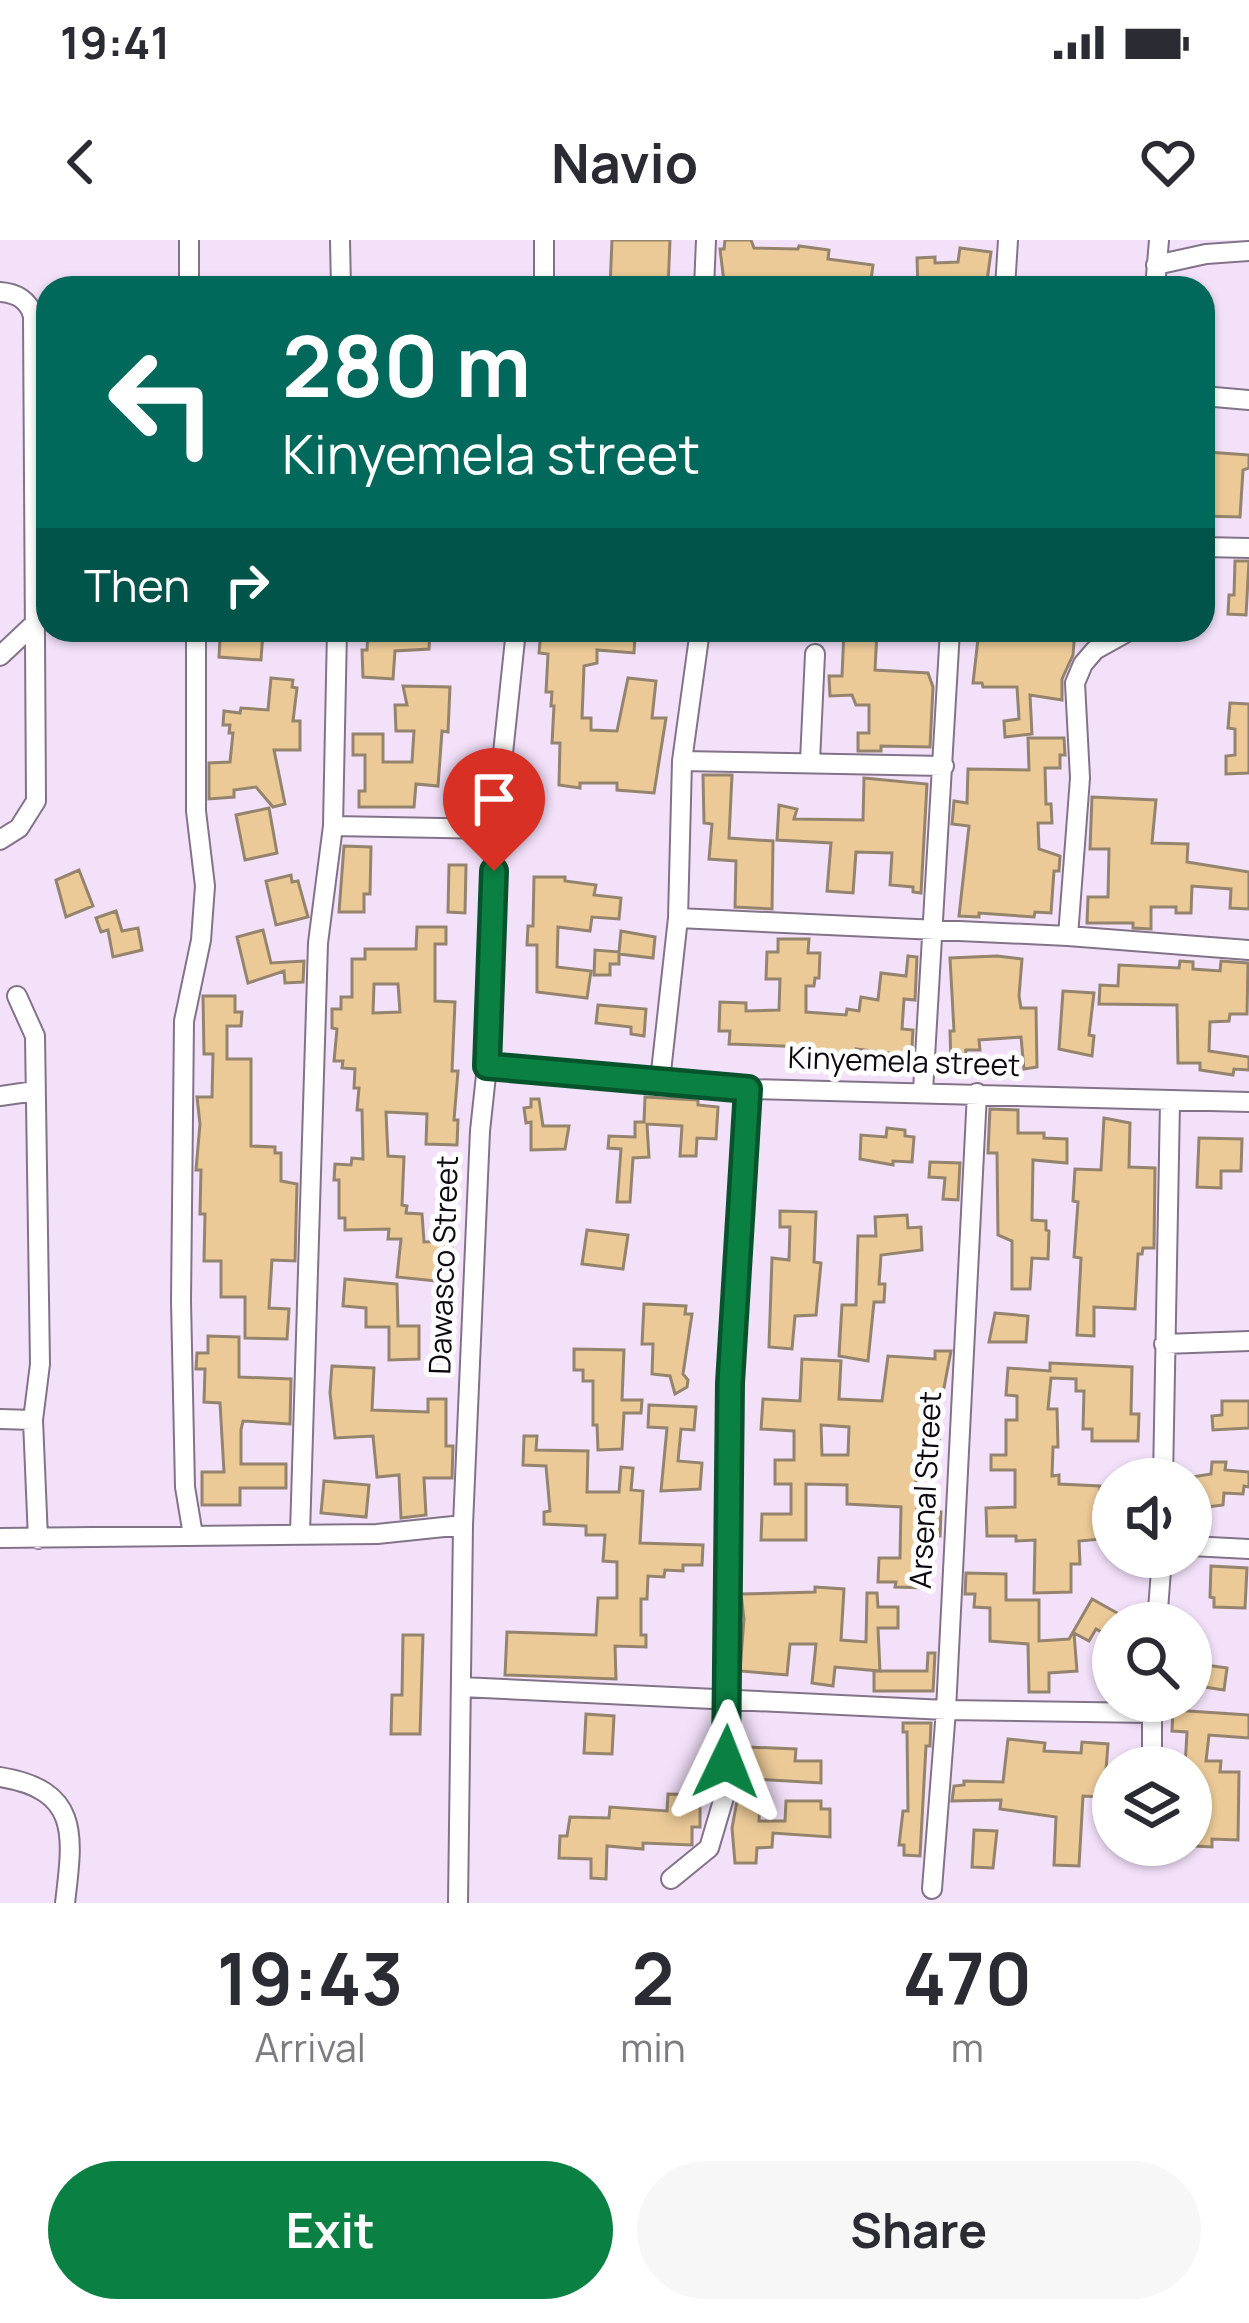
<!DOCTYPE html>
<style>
:root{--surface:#fff;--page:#f7f7f7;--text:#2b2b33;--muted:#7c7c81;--accent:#0b8043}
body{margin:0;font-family:Manrope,sans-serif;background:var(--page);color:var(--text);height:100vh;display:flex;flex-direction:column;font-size:45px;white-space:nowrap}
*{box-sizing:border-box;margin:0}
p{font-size:39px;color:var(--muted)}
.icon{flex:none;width:66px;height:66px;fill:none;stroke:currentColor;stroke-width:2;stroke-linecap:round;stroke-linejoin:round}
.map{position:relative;height:1663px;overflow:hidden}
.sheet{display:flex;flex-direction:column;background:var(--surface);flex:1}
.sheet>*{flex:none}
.banner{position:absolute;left:36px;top:36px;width:1179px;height:366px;border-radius:36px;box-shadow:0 3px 9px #0004;background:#00695c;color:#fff;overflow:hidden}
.buttons{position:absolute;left:1092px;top:1218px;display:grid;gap:24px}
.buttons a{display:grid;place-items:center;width:120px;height:120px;border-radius:50%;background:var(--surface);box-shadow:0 3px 9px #0004;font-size:60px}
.pin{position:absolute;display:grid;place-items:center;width:102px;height:102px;color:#fff;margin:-123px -51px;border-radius:50% 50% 50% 0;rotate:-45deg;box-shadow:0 0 12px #0007}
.pin .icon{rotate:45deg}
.me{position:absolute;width:132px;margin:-66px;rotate:2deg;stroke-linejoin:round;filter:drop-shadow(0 0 9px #0008)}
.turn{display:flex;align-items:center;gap:42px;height:252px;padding:0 48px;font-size:54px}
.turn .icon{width:156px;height:156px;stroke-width:2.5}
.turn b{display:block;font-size:84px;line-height:102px}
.then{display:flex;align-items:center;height:114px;padding:0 48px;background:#0003;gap:24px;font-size:45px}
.eta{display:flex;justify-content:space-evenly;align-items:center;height:204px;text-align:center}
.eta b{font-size:72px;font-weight:700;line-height:84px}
.button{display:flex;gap:24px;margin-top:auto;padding:24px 48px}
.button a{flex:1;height:138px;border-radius:72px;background:var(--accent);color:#fff;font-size:48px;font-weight:700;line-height:138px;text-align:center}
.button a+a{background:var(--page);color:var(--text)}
.status{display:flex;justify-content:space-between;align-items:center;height:84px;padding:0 60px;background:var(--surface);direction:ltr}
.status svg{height:33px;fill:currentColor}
header{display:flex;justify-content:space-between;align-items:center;height:156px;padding:0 48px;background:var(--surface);font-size:54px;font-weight:700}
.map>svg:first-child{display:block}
.building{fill:#ecca98;stroke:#94846d;stroke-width:3;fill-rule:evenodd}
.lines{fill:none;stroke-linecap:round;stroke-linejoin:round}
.minor-casing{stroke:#827389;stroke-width:22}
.minor{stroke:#fff;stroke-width:18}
.route-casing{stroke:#07532c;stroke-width:30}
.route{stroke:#0b8043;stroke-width:21}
.labels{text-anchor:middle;stroke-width:10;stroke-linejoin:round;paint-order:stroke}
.street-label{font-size:30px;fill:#0e0911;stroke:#fff}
</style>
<div class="status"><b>19:41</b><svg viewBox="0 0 49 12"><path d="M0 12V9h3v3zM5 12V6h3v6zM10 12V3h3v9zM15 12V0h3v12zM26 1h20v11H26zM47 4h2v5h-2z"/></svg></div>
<header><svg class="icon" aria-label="back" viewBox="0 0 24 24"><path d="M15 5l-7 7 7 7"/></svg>Navio<svg class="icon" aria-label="heart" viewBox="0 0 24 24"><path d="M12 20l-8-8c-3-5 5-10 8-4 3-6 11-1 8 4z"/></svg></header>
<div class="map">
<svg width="1249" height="1663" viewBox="0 0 1249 1663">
<rect width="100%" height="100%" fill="#f3e1fa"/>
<path class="building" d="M612 0H670L668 48H610Z
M725 0H751L754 8 798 9 799 6 829 10 828 19 873 25 870 48 828 44 827 48 761 47V42H724L720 9H724Z
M960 8 991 12 987 41 979 40 978 48H918L917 18 935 17V23L958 22Z
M1207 212 1249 215V228L1243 230 1240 277 1203 276Z
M1235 321H1249L1246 375 1228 374 1229 355H1234Z
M229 390 263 392 261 420 219 417 220 399H228Z
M368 390 430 391 429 409 395 411 393 439 363 437 362 410H367Z
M541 390 635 395 634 413 597 410V423L584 426 582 478H591V490L617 491 628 438 656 441 652 478H666L654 553 617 550V543H580V548L559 545 560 503H552L554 466H551L552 452H546L548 414 539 413Z
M844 390 877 392 875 430 928 433 933 447 930 507 881 506V511H858V493H869V465H856L852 455 830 456 829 436H842Z
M979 390H1075L1073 415 1062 439V460L1030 455 1032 494 1005 497 1004 481 1019 479 1017 447H983L982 443H973Z
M271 438 293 440 292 447 297 448 293 481H300V510H274L285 564 273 567 256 547 234 550V557L209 559V523L230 522 233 493H229L230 485H223L224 471 240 473 241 468 268 470Z
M403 446 450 447 448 492 442 491 438 546 416 544 414 567H359V551H365V515H353V494H383V522H412L414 491H396L395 465H407Z
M1230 463 1249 464V533L1226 534V516L1235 515V489L1228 488Z
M1028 498H1064L1065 515H1060V528H1045L1046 564H1051L1052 583H1038L1039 609 1060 616 1059 631H1054L1051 673 1035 672 1034 677 979 673V677L959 676 969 586 952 584 954 561 967 563 968 529 1029 530Z
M703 535H732L729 598 773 601 772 669 735 667 736 621 709 619 712 584 704 583Z
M864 538 927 544 921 653 913 652V647L890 645 892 613 856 612 853 653 827 651 831 603 777 600 779 565 797 569 794 579 863 580Z
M1092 557 1156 560 1152 603 1188 604 1187 622 1249 632V669L1230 668 1231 649 1192 646 1191 673H1176V667H1151V689L1133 688V683H1087L1088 657H1108L1109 609H1090Z
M269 568 277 613 245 620 236 575Z
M344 606 371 607 370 654H364V672H339Z
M449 625H466L465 673 448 672Z
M79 630 93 666 66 677 56 640Z
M291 635 292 642 298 641 308 677 276 685 266 641Z
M534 637H565V641L596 645 594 655 621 658 619 679 592 677 590 691 558 687 557 727 591 731 587 758 537 752V705H527L528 686H533Z
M116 671 122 691 138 688 142 710 113 717 108 690 101 692 96 678Z
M417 687H446V704H435V761L455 762 452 831H458L454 880H458L457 905 426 904 427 874 386 872 388 916 404 917 402 965 407 966 406 973 422 974 424 1002 452 1001V1039L436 1041 397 1037 401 999H388L389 989 345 990V978H339V940H334L335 924 351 925 352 918 363 919 362 870H357L359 848H354L355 829 342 828 343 821H334L337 789 332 788V769H341V757H352V719H365V709H416ZM374 744H398L400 772 373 773Z
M263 690 271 723 304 721 303 742 285 743 284 731 248 743 237 697Z
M621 691 655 697 653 718 619 714V724H610V735H594L595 710 619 712Z
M778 699H809L808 713H820L819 738H815L814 746H806V772L846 775 847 769 859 771 861 757 878 760 881 733 906 736 908 716 917 717 915 760 904 759 902 789 913 790 911 822 896 821 897 814 856 809 855 816 805 813 806 807 729 804 730 791H719L720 762 746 763V771L779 770 780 739H766L767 712H778Z
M997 716 1022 719 1019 756 1021 768H1036L1037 827 1024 829 1021 797 979 800 980 810H966L964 826 951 824 950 791H954L950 718Z
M1180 721 1193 722V729L1220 731 1221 721 1248 723 1247 774H1230L1229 781 1210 782 1209 811 1249 817V830L1234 829 1233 835 1200 830V823H1178L1177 765 1099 764 1100 745 1118 746 1119 725 1179 728Z
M1063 751 1094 753 1089 795 1094 796 1092 816 1059 809Z
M203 756H235V772H242L241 786H227V819H251V906L275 907V913H281V941L297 944 295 1021 272 1020 269 1068 289 1069 287 1099 245 1098V1057H221V1021H204L205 974H200L201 930H196L200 884 197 857H212L213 814H204Z
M598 765 646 769 644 796 631 794V787L596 783Z
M645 857 698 860V865L718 867 716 899 697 898 696 916H680L682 886 647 884 649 917 633 918 630 962H617L621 909 608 908 609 896 635 897V882H644Z
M531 859H539L543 886H569L565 909 531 910V882L526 883 524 868 531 867Z
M990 869 1018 870V893H1044V898L1067 899V923L1033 920 1032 980 1046 981V990L1049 991 1048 1019 1032 1018 1030 1049H1012V1001L998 995 997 913H988Z
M1104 878 1130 883 1129 927 1155 928 1154 1008H1143L1142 1014H1138L1135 1069 1094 1067V1096L1077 1095 1081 1018 1074 1017 1078 962 1073 961 1075 929 1101 930Z
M887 888 905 890V896L914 897 912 922 893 921V925L860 919 861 895 886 897Z
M1199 898 1242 899 1241 931H1221V948L1197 947Z
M930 922 960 923 958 960 943 959 945 938 929 937Z
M780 971 816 972 814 1022 821 1023 816 1075 795 1076 792 1109 769 1107 772 1018 789 1020 790 987H780Z
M907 975 908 988 921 987 922 1010 881 1015 879 1044H885L884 1062H874L868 1121 839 1116 842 1065H856L858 996H876L875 977Z
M587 990 628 995 623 1029 582 1024Z
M345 1039 397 1044 398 1086H419V1119L389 1120V1087H366V1068L343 1066Z
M644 1064 686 1066 685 1074H692L683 1134 688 1140 687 1147 675 1154 670 1136 652 1134 653 1104H642Z
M995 1073 1028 1076 1026 1102H989Z
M208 1096 239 1097V1137L291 1139 290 1184 243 1181 241 1190V1224H286V1248H240V1265H202V1232H224L220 1163 204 1162 205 1129H196L197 1113H208Z
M574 1109 624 1110 622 1160H642L641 1173H624L622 1209 598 1210 597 1185H593V1141H583V1130H574Z
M935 1111H951L942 1158 929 1157 926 1186 941 1188 939 1201 932 1200 927 1211 928 1236H916L917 1272H941L940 1296H930L929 1348 895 1347 896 1342H878L879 1318H900L901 1267 847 1264V1245L806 1244V1300H761L762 1274H791V1244H775V1220H794V1191L761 1189 763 1159 800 1161 802 1119 841 1121 839 1159 882 1161 888 1116 935 1119ZM821 1185 849 1187 848 1215H822Z
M1050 1123 1132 1127 1131 1174H1139L1138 1201H1092V1189H1083L1084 1151H1076V1139L1051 1138 1048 1169H1057L1058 1207H1053L1052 1236 1059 1235V1244L1100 1246 1099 1271H1113V1298L1079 1301 1080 1324H1071V1352L1034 1353 1035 1300 1016 1301V1296H987L986 1268 1015 1267V1230H991V1215H1006V1180H1017V1156L1006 1155 1008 1128 1050 1131Z
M332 1126 374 1128 372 1170 428 1172V1159H446V1206H453L452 1238H424L426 1275 401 1278 399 1235 377 1237 373 1196 335 1198 330 1153Z
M1222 1161H1249V1188L1213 1190 1212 1176 1222 1175Z
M649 1165 696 1167 694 1190 681 1189 678 1221 702 1223 700 1249 661 1251 667 1188 648 1187Z
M524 1196H537L536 1210 588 1211 587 1252H619L621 1227 633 1228 631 1250 643 1251 640 1303 703 1305 702 1325H683V1331L665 1330 664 1337 648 1336 647 1359H641V1395H646V1407L615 1406 616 1439 505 1435 507 1392 596 1395 598 1358H617V1322L603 1321 605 1295H586V1286L544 1284V1272L550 1271 546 1226 523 1225Z
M1212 1222H1226L1225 1230 1249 1232V1247L1244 1246 1243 1254 1224 1253 1223 1265 1191 1269 1192 1237 1211 1234Z
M324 1241 369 1245 366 1277 321 1273Z
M1211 1326 1247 1328 1245 1368 1214 1367V1358L1210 1357Z
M966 1333 1006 1334V1360H1039V1401L1069 1399 1092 1359 1119 1374 1107 1395 1096 1389 1089 1401 1074 1393 1077 1431 1049 1433V1452H1029L1028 1404 990 1401V1368L974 1367 975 1354H965Z
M815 1347 844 1349 841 1400 866 1402 867 1353H877L878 1367H898V1388H878L880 1431 835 1427 833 1446 812 1443 816 1404H790L787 1435 740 1431 744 1379 741 1354 815 1352Z
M403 1395H423L420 1494H391L392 1455H402Z
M928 1413H935L933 1451H874V1431H927Z
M1191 1417 1207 1419 1206 1425 1227 1428 1224 1450 1191 1445Z
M1173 1470 1249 1475V1498L1209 1495 1206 1521H1221L1220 1532H1239L1238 1600 1212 1599V1607L1195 1606 1196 1599H1191V1527H1185L1187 1492 1172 1491Z
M586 1474 614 1476 612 1514 584 1513Z
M903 1483H931L930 1506H926L920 1616 904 1615V1605H899L903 1571H908L907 1492H903Z
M1008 1499 1045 1503 1044 1511 1081 1513 1082 1502 1108 1504 1106 1530H1112L1111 1547H1102V1557L1083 1556 1079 1626 1054 1625 1056 1577 1000 1569 1001 1560 952 1561 954 1546 964 1545V1541L1003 1542Z
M747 1507 796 1509 795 1521H821V1543L739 1538 741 1513H747Z
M668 1554 700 1555V1587H692V1605L643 1603V1609L607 1606 606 1639 591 1638V1619L559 1618 560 1596H567L570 1577 609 1578 610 1567 667 1571Z
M737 1561H760L759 1581H785L786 1561H821V1569H830V1597L773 1593 772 1607 757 1608 756 1623H735L732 1588Z
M974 1590 997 1591 993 1628 972 1627Z"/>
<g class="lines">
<g class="minor-casing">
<path id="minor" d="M189 0V48
M340 0 341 48
M544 0V48
M1156 25 1206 14 1249 11
M704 48 706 0
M1005 48 1008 0
M1155 48 1159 0
M0 52C16 53 29 60 33 76L36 561 19 588 0 600
M1203 156 1249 160
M1203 307 1249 308
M0 416 34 384
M682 521 944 526
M810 521 815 414
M333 586 495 589
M678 678 1068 696 1249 710
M1068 696 1080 538 1075 443 1083 424 1095 410 1131 390
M17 756 35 796 40 1124 33 1180 38 1299
M487 826 748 849 1249 862
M660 841 678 678 682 521 700 390
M923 851 950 390
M0 856 35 851
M1164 1104 1249 1101
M0 1179 33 1180
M1163 1239 1170 862
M300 1293 318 703 333 586 337 390
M193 1295 185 1247 181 1061 184 781 201 700 205 646 196 571V390
M0 1298 377 1294 463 1285
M1191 1306 1249 1309
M1157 1383 1162 1317
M461 1447 946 1470 1152 1473
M1152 1527V1466
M0 1537C81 1550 73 1596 65 1663
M1147 1614V1605
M671 1639 709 1608 725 1554 730 1143 748 849
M932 1649 946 1470 977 853
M458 1663 463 1285 480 891 487 826 495 589 516 390"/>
</g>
<use href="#minor" class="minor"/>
</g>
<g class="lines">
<g class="route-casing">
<path id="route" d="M494 631 487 826 748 849 730 1143 726 1522"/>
</g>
<use href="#route" class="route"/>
</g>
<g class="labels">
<g class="street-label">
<text transform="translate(904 822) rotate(2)" y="10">Kinyemela street</text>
<text transform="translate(444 1025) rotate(-88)" y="10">Dawasco Street</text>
<text transform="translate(926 1250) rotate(-87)" y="10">Arsenal Street</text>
</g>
</g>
</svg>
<div class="buttons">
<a><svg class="icon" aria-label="sound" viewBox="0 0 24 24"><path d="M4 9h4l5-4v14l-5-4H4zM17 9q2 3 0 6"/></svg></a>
<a><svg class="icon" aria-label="search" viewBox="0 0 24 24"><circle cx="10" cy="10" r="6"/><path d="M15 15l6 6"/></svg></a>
<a><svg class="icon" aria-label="layers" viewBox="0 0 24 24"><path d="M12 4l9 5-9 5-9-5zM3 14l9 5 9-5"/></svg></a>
</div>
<div class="pin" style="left:494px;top:631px;background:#d93025"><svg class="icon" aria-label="arrive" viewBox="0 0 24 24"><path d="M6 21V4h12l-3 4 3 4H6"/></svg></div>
<svg class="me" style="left:726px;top:1522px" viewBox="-20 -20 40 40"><path d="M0-17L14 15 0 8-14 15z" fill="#0b8043" stroke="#fff" stroke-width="4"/></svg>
<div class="banner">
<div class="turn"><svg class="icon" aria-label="left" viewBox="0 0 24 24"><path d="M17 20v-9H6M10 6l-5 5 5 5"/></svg><div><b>280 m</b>Kinyemela street</div></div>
<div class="then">Then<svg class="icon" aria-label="right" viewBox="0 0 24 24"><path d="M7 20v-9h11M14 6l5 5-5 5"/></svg></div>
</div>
</div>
<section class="sheet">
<div class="eta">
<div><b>19:43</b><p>Arrival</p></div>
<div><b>2</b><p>min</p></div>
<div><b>470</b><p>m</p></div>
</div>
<div class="button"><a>Exit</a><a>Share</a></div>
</section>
